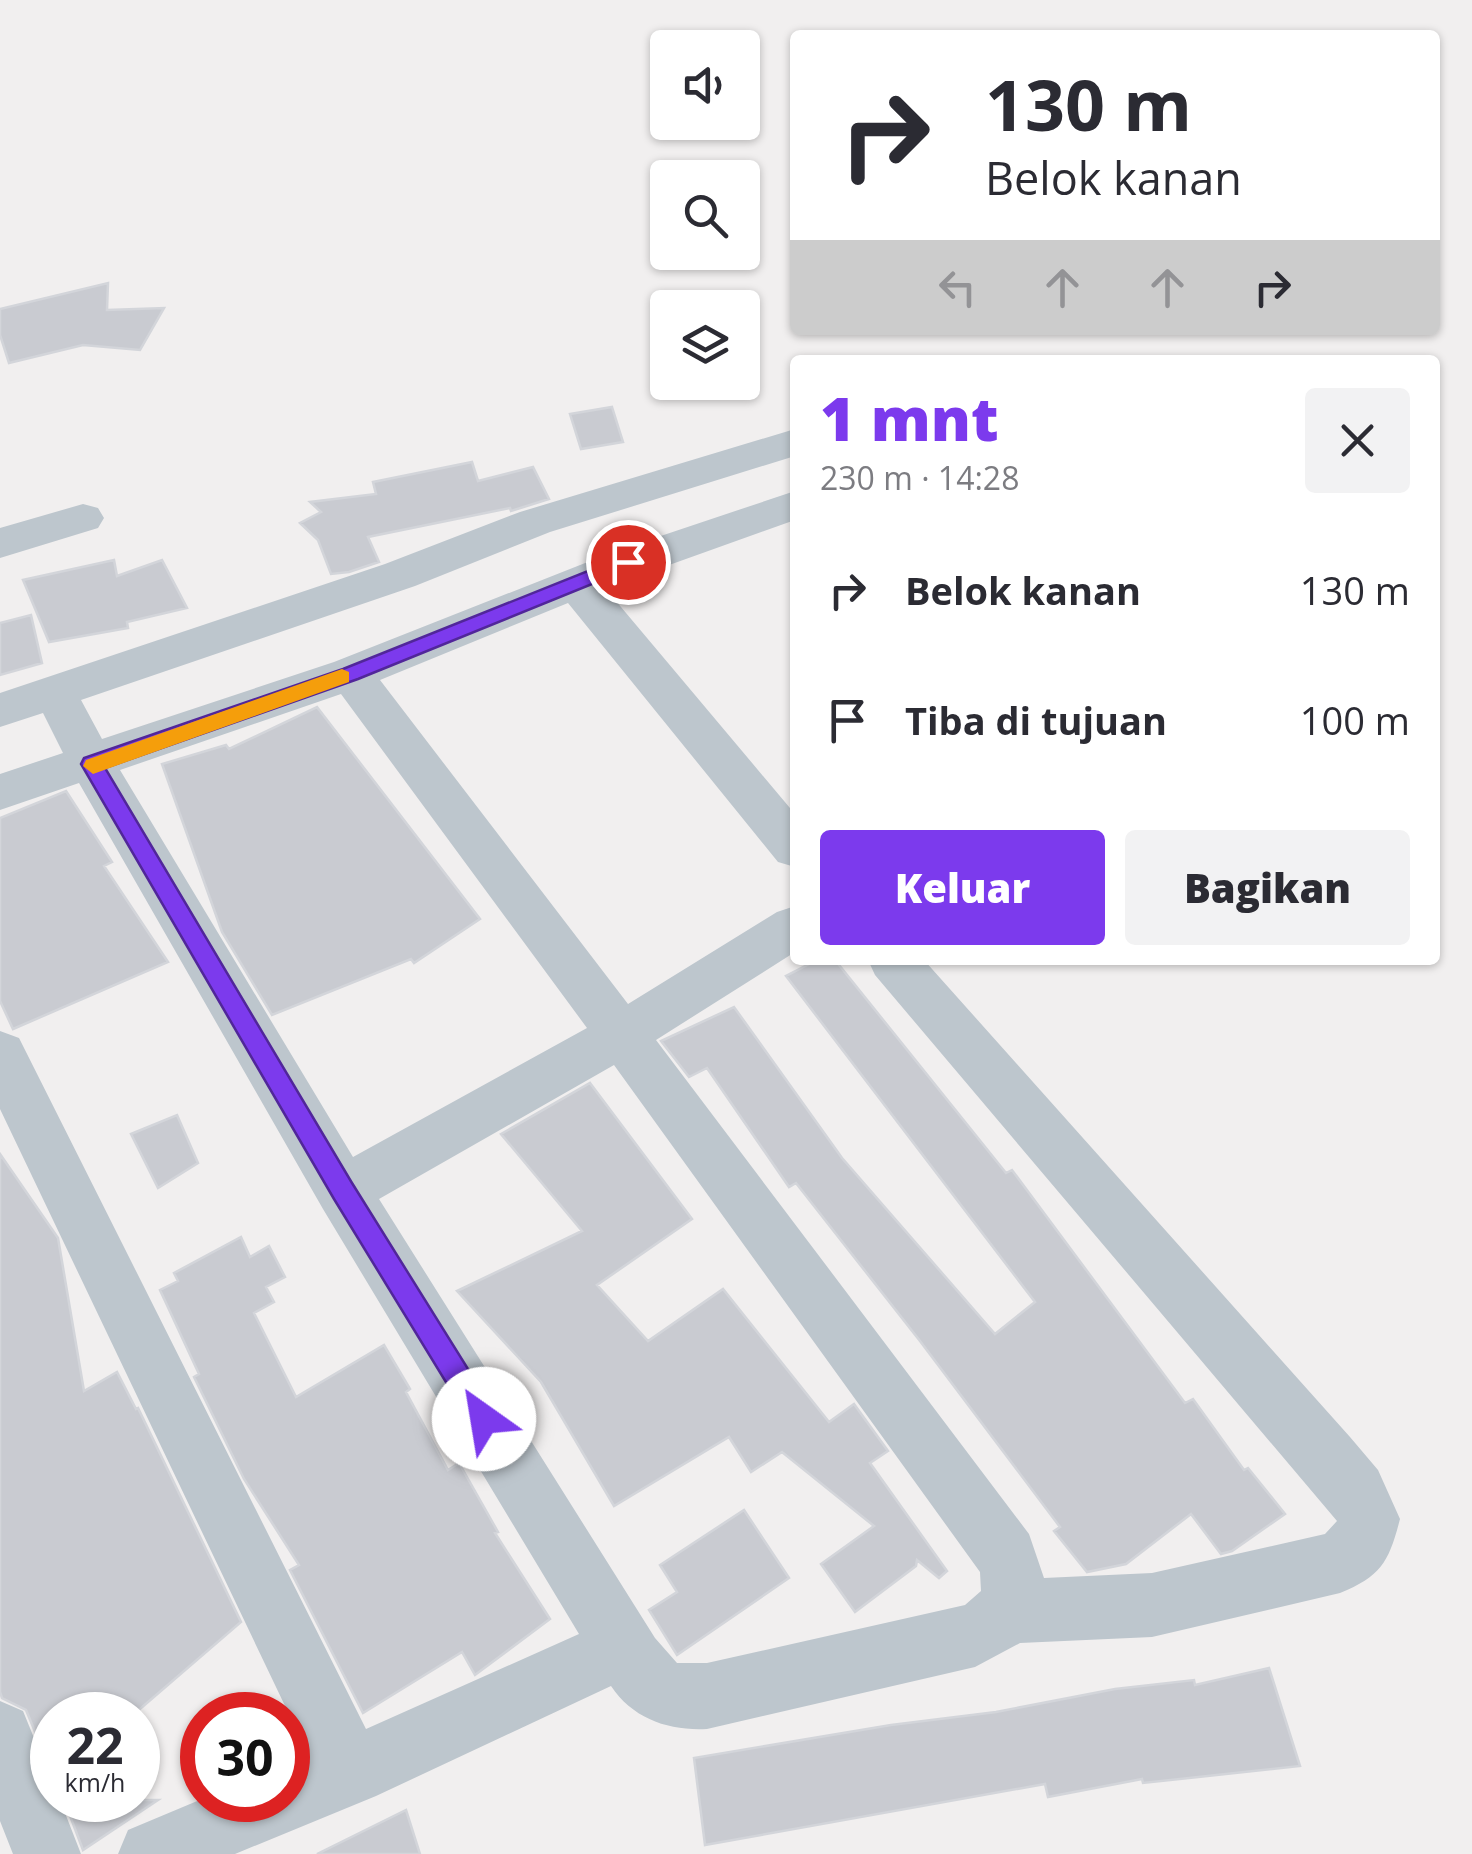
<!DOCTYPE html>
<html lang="id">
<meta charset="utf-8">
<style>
:root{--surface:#fff;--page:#f2f2f3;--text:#2b2b33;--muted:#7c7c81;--accent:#7c3aed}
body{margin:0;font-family:"Open Sans",sans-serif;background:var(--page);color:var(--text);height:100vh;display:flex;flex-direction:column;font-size:38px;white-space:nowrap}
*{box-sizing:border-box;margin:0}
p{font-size:32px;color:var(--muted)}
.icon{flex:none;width:55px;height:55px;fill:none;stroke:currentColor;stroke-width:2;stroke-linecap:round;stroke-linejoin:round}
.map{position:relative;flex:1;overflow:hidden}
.sheet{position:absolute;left:790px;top:355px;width:650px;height:610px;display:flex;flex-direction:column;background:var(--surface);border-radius:10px;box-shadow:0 2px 8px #0004}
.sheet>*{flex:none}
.hud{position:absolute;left:790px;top:30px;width:650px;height:305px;border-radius:10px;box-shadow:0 2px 8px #0004;background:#fff;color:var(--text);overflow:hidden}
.controls{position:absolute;left:650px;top:30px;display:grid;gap:20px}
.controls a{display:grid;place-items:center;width:110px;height:110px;border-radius:10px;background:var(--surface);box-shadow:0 2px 8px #0004;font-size:50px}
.speed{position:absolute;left:30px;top:1692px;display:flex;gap:20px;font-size:50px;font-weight:700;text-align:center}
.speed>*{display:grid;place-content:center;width:130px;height:130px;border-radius:50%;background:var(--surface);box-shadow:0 2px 8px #0004;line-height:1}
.speed small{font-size:25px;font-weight:400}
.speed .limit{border:15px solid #d22;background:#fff;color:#111}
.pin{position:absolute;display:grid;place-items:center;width:85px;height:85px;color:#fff;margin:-42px;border:5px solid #fff;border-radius:50%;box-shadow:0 2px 10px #0007}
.me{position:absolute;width:110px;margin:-55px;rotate:328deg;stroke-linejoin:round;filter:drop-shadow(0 0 8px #0008)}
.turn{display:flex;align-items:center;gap:35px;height:210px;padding:0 30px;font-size:45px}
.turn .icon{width:130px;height:130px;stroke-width:2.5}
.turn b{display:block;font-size:70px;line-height:85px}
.lanes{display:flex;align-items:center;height:95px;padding:0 30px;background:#0003;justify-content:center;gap:50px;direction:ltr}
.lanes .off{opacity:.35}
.round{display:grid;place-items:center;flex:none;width:105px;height:105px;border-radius:10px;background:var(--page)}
.headline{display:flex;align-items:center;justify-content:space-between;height:170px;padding:0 30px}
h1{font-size:60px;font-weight:800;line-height:75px;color:var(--accent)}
.cta{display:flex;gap:20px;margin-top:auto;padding:20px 30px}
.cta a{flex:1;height:115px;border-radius:10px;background:var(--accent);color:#fff;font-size:40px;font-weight:800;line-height:115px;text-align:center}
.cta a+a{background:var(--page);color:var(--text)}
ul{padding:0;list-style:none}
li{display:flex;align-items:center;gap:30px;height:130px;padding:0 30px}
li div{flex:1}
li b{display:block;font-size:38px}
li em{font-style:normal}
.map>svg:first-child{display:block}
.building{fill:#c9cbd1;stroke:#d3d5da;stroke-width:2.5}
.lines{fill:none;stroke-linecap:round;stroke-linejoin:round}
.minor{fill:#bdc6cd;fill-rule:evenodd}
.route{fill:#7c3aed;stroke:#51269a;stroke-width:2.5}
.slow{fill:#f59e0b}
</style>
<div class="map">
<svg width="1472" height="1854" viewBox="0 0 1472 1854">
<rect width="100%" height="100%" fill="#f1efef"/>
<path class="building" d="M108 283 107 310 164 308 140 350 83 345 9 363 0 335V309Z
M612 407 623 442 581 449 570 414Z
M472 462 478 481 533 467 549 499 511 511 510 508 368 537 379 562 349 572 331 574 318 540 300 523 321 512 310 502 376 494 373 482Z
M114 560 117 576 162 560 187 608 127 622 128 628 49 642 23 580Z
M31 615 42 663 0 675V623Z
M317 707 480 919 414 963 411 959 272 1015 222 932 162 764 226 745 229 749Z
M66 791 112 862 104 866 168 962 13 1029 0 1001V818Z
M817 960H835L1006 1173 1012 1170 1185 1403 1193 1399 1244 1470 1248 1468 1285 1514 1232 1551 1221 1554 1191 1514 1126 1564 1087 1572 1054 1531 1060 1527 920 1341 796 1183 789 1187 707 1068 689 1077 661 1041 734 1007 842 1158 995 1334 1035 1302 786 976Z
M590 1083 692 1219 597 1285 648 1341 723 1289 829 1422 854 1404 888 1451 870 1463 947 1571 939 1578 917 1560 916 1566 855 1612 821 1564 874 1526 782 1452 751 1472 729 1437 614 1506 541 1382 457 1291 582 1231 501 1134Z
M177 1115 198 1163 158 1188 131 1134Z
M0 1154 58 1238 84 1391 117 1372 136 1409 138 1408 241 1622 133 1715H52V1773L26 1710 2 1698 0 1692Z
M241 1237 250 1257 269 1246 285 1277 266 1287 274 1302 254 1313 296 1397 384 1345 410 1389 406 1392 448 1470 459 1463 498 1532 495 1533 550 1619 475 1675 462 1652 363 1713 290 1570 299 1565 244 1479 194 1377 199 1374 160 1290 178 1281 174 1273Z
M744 1510 789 1578 677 1655 649 1610 677 1592 660 1565Z
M1269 1668 1300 1766 1143 1783 1142 1779 1048 1797 1045 1784 705 1845 694 1758 891 1725 996 1712 1115 1689 1194 1680 1195 1685Z
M64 1800H158L83 1850Z
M406 1810 420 1854H317Z"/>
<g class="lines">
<path class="minor" d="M795 429V456L550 532 415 586 81 700 102 739 334 662 613 552 795 491V520L605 588 795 814V867L778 862 568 603 380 680 628 1004 777 912 795 906V952L656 1040 1029 1534 1044 1578 1152 1573 1325 1534 1337 1521 875 975 868 960H924L1350 1437 1378 1470 1400 1519C1389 1561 1382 1576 1340 1593L1152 1637 1020 1643 975 1667 707 1729C669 1731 633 1719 611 1686L376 1796 235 1854H118L128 1830 202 1799 288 1800V1764L308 1754 0 1109V1031L19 1038 366 1729 579 1634 323 1209 79 783 0 810V774L63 753 43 713 0 727V693L385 564 520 512ZM341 694 587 1028 353 1157 120 770ZM614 1065 980 1572 981 1591 965 1605 707 1663H677L655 1638 379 1199Z
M83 504 98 508 104 518 98 528 0 558V528Z
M0 1701 23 1711 52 1782V1800H60L81 1854H13L0 1821Z"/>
</g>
<path class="route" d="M628 555 637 562 634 567 358 679 105 768 352 1183 493 1409 497 1419 493 1428 484 1432 474 1428 334 1199 81 764 84 758 343 669Z"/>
<path class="slow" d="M342 669 349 672V682L93 774 83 766 86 760Z"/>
</svg>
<div class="controls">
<a><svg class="icon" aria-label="sound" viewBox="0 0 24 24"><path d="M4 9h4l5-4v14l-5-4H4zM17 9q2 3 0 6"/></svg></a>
<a><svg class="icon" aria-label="search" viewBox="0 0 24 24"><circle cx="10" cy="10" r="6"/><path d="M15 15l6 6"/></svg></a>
<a><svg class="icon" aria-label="layers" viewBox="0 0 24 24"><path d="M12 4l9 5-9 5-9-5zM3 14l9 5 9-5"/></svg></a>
</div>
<div class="speed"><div>22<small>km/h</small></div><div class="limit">30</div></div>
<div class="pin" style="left:628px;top:562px;background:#d93025"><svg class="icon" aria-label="arrive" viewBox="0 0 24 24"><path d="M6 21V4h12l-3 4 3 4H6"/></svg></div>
<svg class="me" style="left:484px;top:1419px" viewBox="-20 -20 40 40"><circle r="19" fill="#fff"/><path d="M0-13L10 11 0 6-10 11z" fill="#7c3aed"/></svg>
<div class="hud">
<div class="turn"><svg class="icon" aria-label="right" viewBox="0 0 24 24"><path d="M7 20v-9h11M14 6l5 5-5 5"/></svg><div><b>130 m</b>Belok kanan</div></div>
<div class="lanes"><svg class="icon off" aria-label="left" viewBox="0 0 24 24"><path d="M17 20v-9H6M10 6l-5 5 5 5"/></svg><svg class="icon off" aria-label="ahead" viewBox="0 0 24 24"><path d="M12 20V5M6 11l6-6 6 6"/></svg><svg class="icon off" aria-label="ahead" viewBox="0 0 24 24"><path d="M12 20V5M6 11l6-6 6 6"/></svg><svg class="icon" aria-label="right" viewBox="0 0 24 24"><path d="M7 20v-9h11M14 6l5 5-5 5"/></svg></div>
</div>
<section class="sheet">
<div class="headline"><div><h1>1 mnt</h1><p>230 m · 14:28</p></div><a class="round"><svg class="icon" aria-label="close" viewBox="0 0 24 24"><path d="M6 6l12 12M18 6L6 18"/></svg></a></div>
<ul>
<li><svg class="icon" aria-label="right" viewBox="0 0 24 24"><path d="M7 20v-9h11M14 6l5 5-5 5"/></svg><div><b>Belok kanan</b></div><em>130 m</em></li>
<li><svg class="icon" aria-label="arrive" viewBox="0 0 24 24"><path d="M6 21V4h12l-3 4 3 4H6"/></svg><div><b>Tiba di tujuan</b></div><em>100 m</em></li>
</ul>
<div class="cta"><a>Keluar</a><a>Bagikan</a></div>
</section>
</div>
